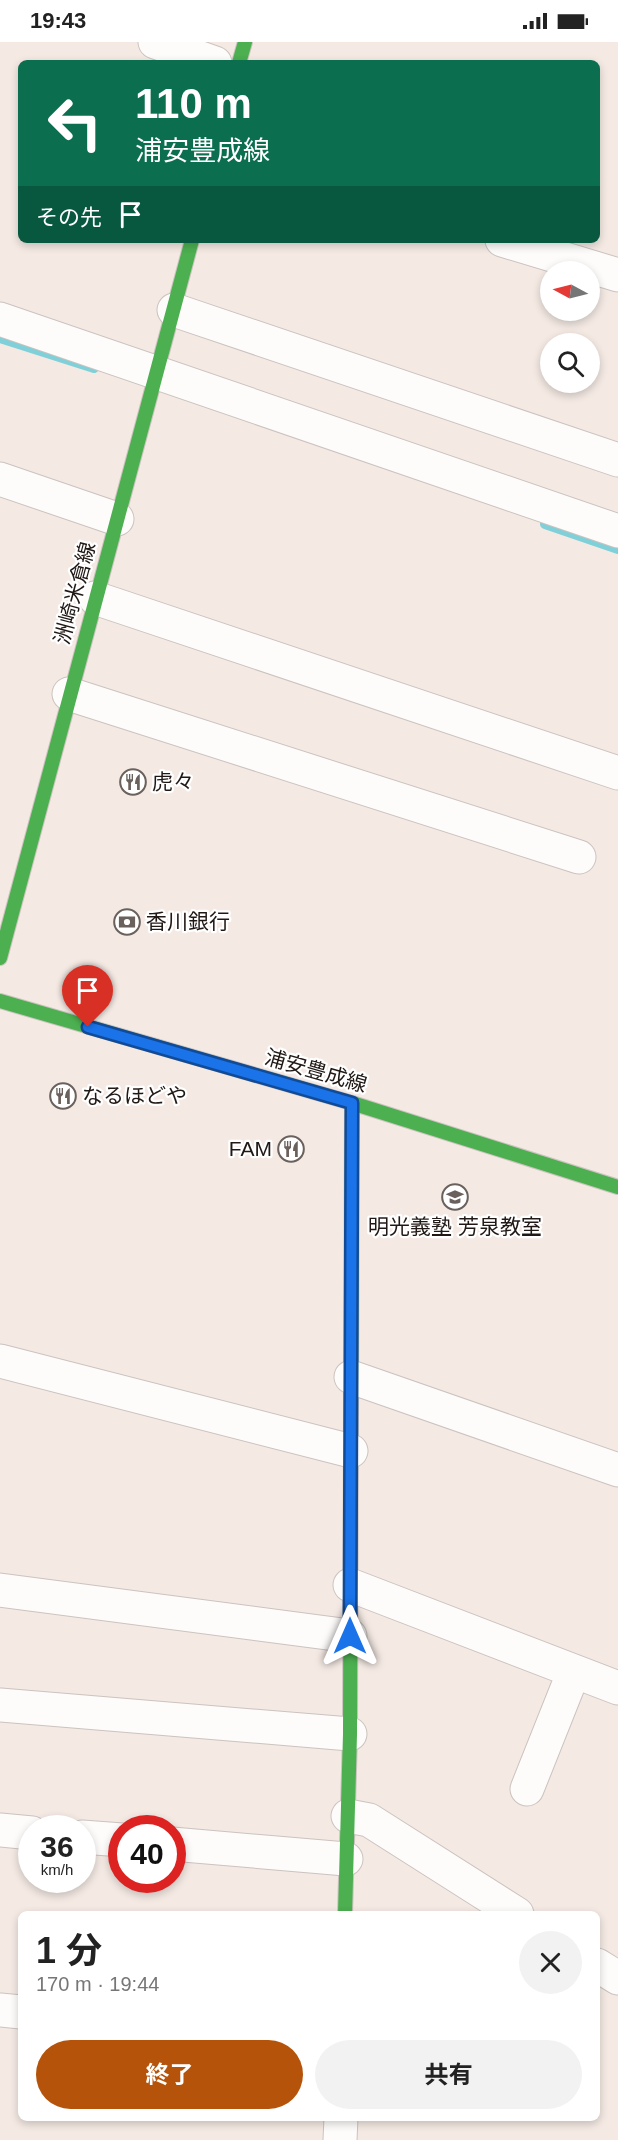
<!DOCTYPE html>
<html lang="ja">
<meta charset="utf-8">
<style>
:root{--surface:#fff;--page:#f2f2f2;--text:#222;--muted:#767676;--accent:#b45309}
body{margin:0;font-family:Arial,"Noto Sans JP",sans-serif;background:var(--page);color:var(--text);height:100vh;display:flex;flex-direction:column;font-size:22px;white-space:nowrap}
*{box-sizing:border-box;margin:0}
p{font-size:20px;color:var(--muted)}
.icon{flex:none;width:33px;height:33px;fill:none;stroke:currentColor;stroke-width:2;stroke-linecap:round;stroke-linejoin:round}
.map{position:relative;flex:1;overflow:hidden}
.side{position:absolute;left:18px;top:1869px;width:582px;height:210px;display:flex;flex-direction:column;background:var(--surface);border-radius:9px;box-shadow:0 3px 9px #0003}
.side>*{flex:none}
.banner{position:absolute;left:18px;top:18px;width:582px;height:183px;border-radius:9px;box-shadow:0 3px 9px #0003;background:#0b6e4f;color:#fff;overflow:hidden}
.needle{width:39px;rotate:277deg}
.fabs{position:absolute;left:540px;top:219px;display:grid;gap:12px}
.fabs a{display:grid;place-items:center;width:60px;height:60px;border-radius:50%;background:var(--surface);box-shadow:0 3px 9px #0003;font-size:30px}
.speed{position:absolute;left:18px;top:1773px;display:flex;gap:12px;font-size:30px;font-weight:700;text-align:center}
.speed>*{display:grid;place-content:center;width:78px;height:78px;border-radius:50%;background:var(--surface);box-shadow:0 3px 9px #0003;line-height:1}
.speed small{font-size:15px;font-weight:400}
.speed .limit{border:9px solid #d22;background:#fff;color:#111}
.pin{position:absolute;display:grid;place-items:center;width:51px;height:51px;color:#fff;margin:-62px -26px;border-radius:50% 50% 50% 0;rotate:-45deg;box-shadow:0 0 6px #0007}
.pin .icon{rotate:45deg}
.me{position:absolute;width:66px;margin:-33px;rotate:0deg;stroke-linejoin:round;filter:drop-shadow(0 0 4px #0008)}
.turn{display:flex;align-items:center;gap:21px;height:126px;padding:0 18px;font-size:27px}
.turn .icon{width:78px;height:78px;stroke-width:2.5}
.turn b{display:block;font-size:42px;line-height:51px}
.then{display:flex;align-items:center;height:57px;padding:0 18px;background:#0003;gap:12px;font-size:22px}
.round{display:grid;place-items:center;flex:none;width:63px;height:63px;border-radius:32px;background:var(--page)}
.head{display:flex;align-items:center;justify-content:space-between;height:102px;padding:0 18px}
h1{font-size:36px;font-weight:700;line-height:45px}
.button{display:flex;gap:12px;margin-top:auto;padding:12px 18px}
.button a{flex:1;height:69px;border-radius:36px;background:var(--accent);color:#fff;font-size:24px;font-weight:700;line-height:69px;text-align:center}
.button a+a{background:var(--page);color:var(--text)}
.status{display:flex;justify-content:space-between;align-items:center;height:42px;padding:0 30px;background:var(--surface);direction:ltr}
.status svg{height:16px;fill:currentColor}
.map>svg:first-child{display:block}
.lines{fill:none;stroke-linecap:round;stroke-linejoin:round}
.stream{stroke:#7fd0d9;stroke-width:10}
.street-casing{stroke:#cbc3bf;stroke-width:35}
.fast-casing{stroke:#cbc3bf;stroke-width:16}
.street{stroke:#fdfcfb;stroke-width:33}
.fast{stroke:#4caf50;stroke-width:14}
.route-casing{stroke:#114b97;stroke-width:15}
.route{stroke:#1a73e8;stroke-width:10}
.labels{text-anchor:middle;stroke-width:4.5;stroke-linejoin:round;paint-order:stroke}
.street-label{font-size:21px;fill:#1f1815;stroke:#fff}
.poi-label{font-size:21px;fill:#1f1815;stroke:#fff;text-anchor:start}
</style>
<div class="status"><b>19:43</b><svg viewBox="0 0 49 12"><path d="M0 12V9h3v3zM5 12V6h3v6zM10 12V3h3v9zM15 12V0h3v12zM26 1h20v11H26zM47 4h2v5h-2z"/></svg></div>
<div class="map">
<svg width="618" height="2098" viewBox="0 0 618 2098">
<rect width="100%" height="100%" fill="#f4e9e3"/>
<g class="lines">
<path class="stream" d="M0 296 94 326
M545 482 618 507"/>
<g class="street-casing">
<path id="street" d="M155 0 215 21
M502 198 618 233
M174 268 618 418
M0 277 618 489
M0 437 117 477
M95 556 618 731
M69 652 579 815
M0 1319 351 1409
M351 1335 618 1428
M350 1543 618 1646
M0 1548 350 1594
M0 1663 350 1692
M527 1747 574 1629
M348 1774 369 1778 517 1872
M0 1788 32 1791
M82 1795 122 1798
M172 1802 346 1817
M597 1923 618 1936
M0 1968 21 1970
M340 2098 341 2076"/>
</g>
<g class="fast-casing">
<path id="fast" d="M239 21 245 0
M0 916 192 198
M0 959 352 1061 618 1145
M345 1872 350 1692 352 1061"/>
</g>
<use href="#street" class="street"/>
<use href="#fast" class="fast"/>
</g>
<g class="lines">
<g class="route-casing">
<path id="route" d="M88 985 352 1061 350 1594"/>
</g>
<use href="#route" class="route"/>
</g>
<defs>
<g id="restaurant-ring" transform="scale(1.35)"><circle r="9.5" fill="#fff" stroke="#6a615d" stroke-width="1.5"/><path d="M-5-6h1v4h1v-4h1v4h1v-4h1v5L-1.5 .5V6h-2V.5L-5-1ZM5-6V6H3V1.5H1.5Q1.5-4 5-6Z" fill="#6a615d"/></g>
<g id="bank-ring" transform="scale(1.35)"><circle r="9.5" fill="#fff" stroke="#6a615d" stroke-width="1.5"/><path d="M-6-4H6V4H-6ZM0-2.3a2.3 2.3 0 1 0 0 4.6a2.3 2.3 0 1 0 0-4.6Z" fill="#6a615d"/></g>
<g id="school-ring" transform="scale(1.35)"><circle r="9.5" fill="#fff" stroke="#6a615d" stroke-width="1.5"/><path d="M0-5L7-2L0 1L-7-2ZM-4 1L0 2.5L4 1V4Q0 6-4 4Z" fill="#6a615d"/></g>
</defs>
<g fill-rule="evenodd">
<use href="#restaurant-ring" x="133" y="740"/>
<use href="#bank-ring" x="127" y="880"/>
<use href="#restaurant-ring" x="63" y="1054"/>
<use href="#restaurant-ring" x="291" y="1107"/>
<use href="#school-ring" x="455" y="1155"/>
</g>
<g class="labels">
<g class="street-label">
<text transform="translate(75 551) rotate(-75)" y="7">洲崎米倉線</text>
<text transform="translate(316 1029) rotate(16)" y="7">浦安豊成線</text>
</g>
<g class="poi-label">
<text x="152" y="747">虎々</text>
<text x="146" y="887">香川銀行</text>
<text x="82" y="1061">なるほどや</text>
<text x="272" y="1114" text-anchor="end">FAM</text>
<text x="455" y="1192" text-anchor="middle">明光義塾 芳泉教室</text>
</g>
</g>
</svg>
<div class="fabs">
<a><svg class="needle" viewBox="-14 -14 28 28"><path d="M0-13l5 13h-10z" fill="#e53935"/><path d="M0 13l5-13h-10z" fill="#767676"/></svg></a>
<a><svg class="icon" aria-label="search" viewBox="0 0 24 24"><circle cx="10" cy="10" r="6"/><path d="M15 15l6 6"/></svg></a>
</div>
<div class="speed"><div>36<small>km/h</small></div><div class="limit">40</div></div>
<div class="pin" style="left:88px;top:985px;background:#d93025"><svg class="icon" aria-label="arrive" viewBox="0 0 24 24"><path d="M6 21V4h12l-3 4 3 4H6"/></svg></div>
<svg class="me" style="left:350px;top:1594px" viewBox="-20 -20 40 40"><path d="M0-17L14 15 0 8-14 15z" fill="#1a73e8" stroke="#fff" stroke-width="4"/></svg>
<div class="banner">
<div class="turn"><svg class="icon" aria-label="left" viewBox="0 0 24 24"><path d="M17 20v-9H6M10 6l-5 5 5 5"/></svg><div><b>110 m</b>浦安豊成線</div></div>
<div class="then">その先<svg class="icon" aria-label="arrive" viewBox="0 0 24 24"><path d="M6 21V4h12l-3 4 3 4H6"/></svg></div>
</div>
<section class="side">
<div class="head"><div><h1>1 分</h1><p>170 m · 19:44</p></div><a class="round"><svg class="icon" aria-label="close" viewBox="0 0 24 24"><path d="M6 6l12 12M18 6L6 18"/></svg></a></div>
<div class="button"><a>終了</a><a>共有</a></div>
</section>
</div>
